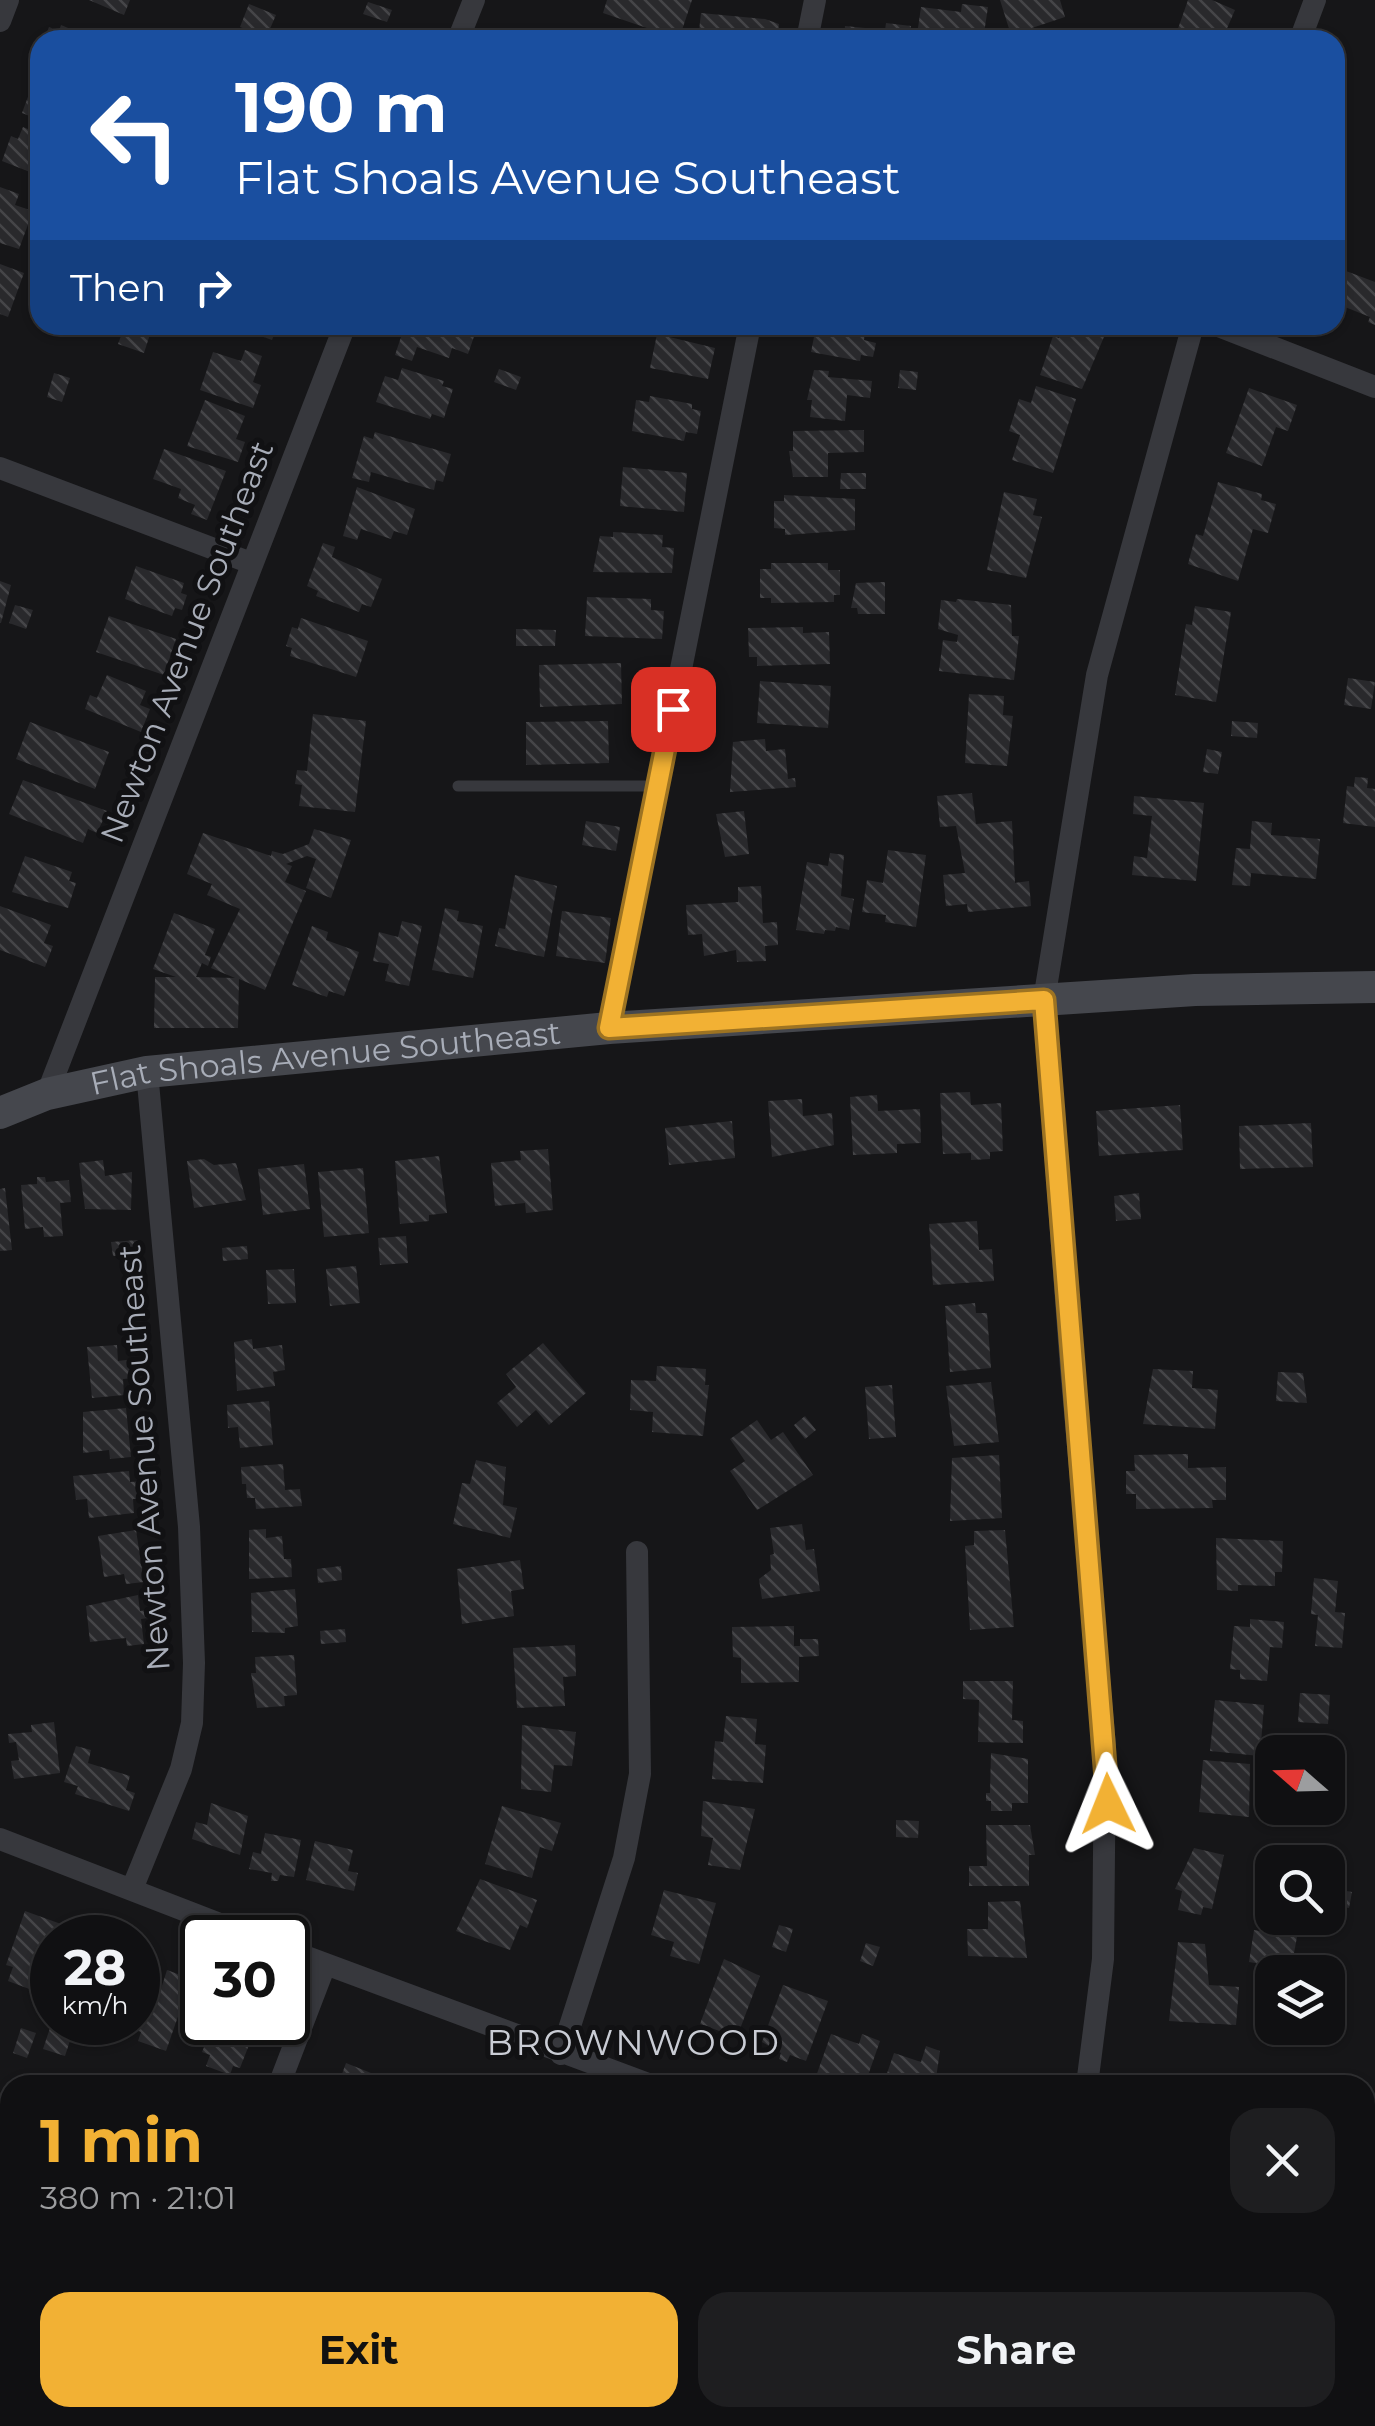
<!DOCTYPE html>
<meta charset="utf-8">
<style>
:root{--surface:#101012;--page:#1e1e20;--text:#f1f3f6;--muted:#9c9d9f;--line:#303032;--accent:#f2b134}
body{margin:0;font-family:Montserrat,sans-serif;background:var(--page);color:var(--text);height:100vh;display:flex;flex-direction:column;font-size:38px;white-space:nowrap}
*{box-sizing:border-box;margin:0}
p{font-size:32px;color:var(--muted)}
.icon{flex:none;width:55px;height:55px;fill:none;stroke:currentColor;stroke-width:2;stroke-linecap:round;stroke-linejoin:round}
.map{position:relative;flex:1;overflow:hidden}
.sheet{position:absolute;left:0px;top:2075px;width:1375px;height:352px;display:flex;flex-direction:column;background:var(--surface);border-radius:30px 30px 0 0;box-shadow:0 2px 8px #0004,0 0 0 2px var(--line)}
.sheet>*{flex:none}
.guide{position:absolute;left:30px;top:30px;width:1315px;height:305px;border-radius:30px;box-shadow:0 2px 8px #0004,0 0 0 2px var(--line);background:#1a4fa0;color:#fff;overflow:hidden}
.needle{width:65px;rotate:290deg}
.buttons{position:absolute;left:1255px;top:1735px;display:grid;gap:20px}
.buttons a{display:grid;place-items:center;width:90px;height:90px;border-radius:20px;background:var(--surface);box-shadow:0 2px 8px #0004,0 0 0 2px var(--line);font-size:50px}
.speed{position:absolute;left:30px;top:1915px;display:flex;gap:20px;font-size:50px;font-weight:700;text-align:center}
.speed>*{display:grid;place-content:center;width:130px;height:130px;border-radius:50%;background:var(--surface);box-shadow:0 2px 8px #0004,0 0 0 2px var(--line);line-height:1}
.speed small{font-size:25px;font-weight:400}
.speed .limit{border:5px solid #111;border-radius:15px;background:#fff;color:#111}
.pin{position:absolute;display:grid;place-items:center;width:85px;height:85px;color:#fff;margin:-42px;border-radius:20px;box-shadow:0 5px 15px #0006}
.me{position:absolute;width:110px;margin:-55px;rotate:358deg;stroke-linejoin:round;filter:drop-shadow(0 0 8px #0008)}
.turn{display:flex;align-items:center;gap:35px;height:210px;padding:0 40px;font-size:45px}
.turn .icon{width:130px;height:130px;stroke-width:2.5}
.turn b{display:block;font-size:70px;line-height:85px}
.then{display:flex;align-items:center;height:95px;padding:0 40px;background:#0003;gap:20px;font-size:38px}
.round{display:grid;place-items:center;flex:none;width:105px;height:105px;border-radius:30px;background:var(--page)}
.overview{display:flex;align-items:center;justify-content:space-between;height:170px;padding:0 40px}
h1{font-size:60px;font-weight:700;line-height:75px;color:var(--accent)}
.button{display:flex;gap:20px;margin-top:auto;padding:20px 40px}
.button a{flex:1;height:115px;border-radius:30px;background:var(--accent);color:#111;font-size:40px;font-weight:700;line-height:115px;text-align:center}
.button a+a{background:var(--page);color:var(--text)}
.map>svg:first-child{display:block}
.building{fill:url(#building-back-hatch)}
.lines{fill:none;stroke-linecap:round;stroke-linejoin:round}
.lane{stroke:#37383d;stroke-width:11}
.street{stroke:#37383d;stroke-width:22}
.secondary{stroke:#45474d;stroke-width:32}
.route-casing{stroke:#9d7322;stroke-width:25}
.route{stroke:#f2b134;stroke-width:18}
.labels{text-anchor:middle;stroke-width:10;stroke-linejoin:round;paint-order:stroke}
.street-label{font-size:32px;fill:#a8adb8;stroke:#111113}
.neighbourhood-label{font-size:35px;letter-spacing:2.5px;fill:#c9ccd4;stroke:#111113}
</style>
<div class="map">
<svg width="1375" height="2426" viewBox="0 0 1375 2426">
<defs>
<pattern id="building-back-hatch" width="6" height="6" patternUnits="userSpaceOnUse" patternTransform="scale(2.5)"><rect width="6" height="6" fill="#29292c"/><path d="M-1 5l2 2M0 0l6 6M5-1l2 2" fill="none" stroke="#454548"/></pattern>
</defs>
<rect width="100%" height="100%" fill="#161618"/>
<path class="building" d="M89 0H130L124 15Z
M607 0H692L679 39 603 13Z
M1000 0H1060L1065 17 1011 35Z
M1188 0H1212L1235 10 1222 40H1174Z
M368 2 392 10 387 22 363 14Z
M249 4 276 15 266 38 240 27Z
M962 4 988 7 983 40H930L917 35 921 7 961 12Z
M701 13 765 19 779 24 777 40H698Z
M886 23 911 26 910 40H844L845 26 885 30Z
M61 25 97 40H44L49 27 59 31Z
M37 72 40 73V120L22 113Z
M23 127 40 134V176L2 161 11 136 18 139Z
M0 187 19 194 15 205 33 211 19 249 0 243Z
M0 264 24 273 8 317 0 314Z
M1346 271 1375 282V325L1368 322 1370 317 1335 303Z
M125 325H153L144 353 118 344Z
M231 325H286L282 337 274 335 272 340Z
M405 325H478L468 354 452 348 449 358 417 347 412 361 395 355Z
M807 325H866L864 340 876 343 873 357 861 355 860 361 811 352 814 337 805 335Z
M893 325H925L923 337 892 331Z
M1063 325H1109L1082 389 1040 375 1053 336 1059 338Z
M657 334 715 348 708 379 650 368Z
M245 350 262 356 253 382 261 385 253 408 200 390 213 352 241 361Z
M402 368 444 381 442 386 453 389 444 418 432 414 430 419 376 402 385 376 398 380Z
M499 369 521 377 516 390 494 382Z
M814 370 829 371 828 377 872 381 870 398 847 395 845 421 810 417 812 400H807Z
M900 370 918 372 916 390 898 388Z
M54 373 70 378 62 402 47 397Z
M1036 386 1076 399 1053 473 1012 460 1020 435 1009 431 1019 399 1031 403Z
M1249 388 1297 405 1288 431 1276 427 1262 466 1226 453Z
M650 396 692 404V409L701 411 697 434 686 432 684 441 632 431 636 400 649 402Z
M205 400 245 416 236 439 245 442 238 462 187 446Z
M864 430V452L828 453V477H793L789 451H793V431Z
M375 432 451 454 443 482 436 480 434 490 371 472 369 482 352 478 364 436 373 439Z
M164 449 226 471 207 520 191 514 195 505 178 498 181 489 153 479Z
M623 467 687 473 684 512 620 506Z
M841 473H866V489H840Z
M1218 482 1262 494 1261 500 1276 504 1268 533 1253 529 1238 581 1188 564 1196 534 1203 536Z
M357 487 415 509 407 535 394 531 391 539 361 529 357 540 343 536Z
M1004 492 1037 499 1033 515 1042 517 1026 578 987 570Z
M784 495 855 499V530L785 535V529L774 528V501H784Z
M613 532 663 535 662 547 674 548 672 573 593 572 600 536 613 537Z
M323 543 335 547 332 557 382 579 371 607 362 604 359 612 316 596 318 591 307 586Z
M771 563H828V570H840V595H834V602L771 603V598H760V569H771Z
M136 566 184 583 181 593 187 595 182 610 175 608 172 616 125 599Z
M0 581 11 585 1 623H0Z
M885 582V614H858L857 608H851L856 583Z
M587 597 651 599V610L664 611 662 639 585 636Z
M957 599 1011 605 1012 636H1019L1014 680 939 671 943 640 957 642 958 635 938 629 941 600 956 602Z
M15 605 33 610 26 629 9 623Z
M1195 606 1231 612 1216 702 1175 695 1186 624 1192 625Z
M109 616 176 639 164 675 96 652Z
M301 618 368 641 356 677 290 656 292 648 286 646 292 627 298 629Z
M803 627V633L829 632 830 664 757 666V657H749L748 628Z
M516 629 556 630 555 646H516Z
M621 663 622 704 540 707 539 665Z
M107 675 146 691 140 705 150 709 141 732 85 709 90 695 97 698Z
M1348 678 1375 682 1371 709 1344 705Z
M760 681 831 686 828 728 757 723Z
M969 694 1004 696 1003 715 1013 716 1007 766 965 763Z
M313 714 366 721 355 812 299 806 302 785 295 784 297 770 307 771Z
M608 721 609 763 526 765V722Z
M1232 721 1258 723 1257 738 1231 736Z
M30 722 109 752 95 789 16 759Z
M765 739 766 751 785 749 788 779 795 778 796 787 730 792 733 742Z
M1207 749 1222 752 1218 774 1203 772Z
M1355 777 1368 778 1367 788 1375 789V827L1343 823 1347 786 1354 787Z
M23 780 107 811 97 833 88 829 83 843 9 814Z
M972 793 976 824 1012 821 1015 883 1029 881 1031 906 968 912 967 904 946 906 943 875 965 873 956 826 940 827 937 796Z
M1134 796 1204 803 1196 881 1132 875 1134 856 1147 858 1152 816 1133 814Z
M744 811 749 854 725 857 716 814Z
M586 821 620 827 616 851 582 845Z
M1252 821 1272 823 1271 835 1320 839 1316 879 1251 873 1250 886 1232 885 1236 848 1250 849Z
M314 829 351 840 331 898 306 888 316 859 307 856 286 864 292 866 285 882 306 891 265 990 239 979 238 1028H154L155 977H176L153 969 174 913 215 929 205 955 211 957 208 966 202 963 196 977 235 978 211 968 240 909 207 895 212 884 187 874 203 833 271 856 272 851 283 854 309 844Z
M888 850 926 855 916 927 885 922 886 915 862 912 867 880 883 883Z
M830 853 844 855 841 896 854 899 849 930 836 927 835 931 825 930 824 934 796 930 807 862 828 866Z
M25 856 72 872 69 881 76 883 68 908 12 892Z
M515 875 557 886 544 957 495 946 499 928 505 929Z
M761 886 763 923 777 922 778 945 765 946 766 961 737 962 736 950 704 956 702 934 688 935 686 905 738 902V887Z
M0 906 51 925 44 943 53 946 45 967 0 950Z
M445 908 459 911 457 921 483 926 473 978 432 970Z
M562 911 611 918 605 963 556 956Z
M402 921 422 926 409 986 385 981 389 964 373 961 379 932 398 937Z
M312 926 328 932 326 940 359 952 344 996 329 991 327 997 292 985Z
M970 1092 971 1105 1001 1103 1003 1151 990 1152V1159L971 1160V1153L943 1154 940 1093Z
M877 1095 878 1111 920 1109 921 1143 897 1144V1153L853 1155 850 1097Z
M802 1099 803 1116 832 1113 834 1145 772 1157 768 1101Z
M1180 1105 1183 1150 1099 1156 1096 1111Z
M732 1121 735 1158 669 1165 665 1128Z
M1311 1123 1313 1167 1240 1169 1239 1126Z
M548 1149 553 1210 526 1213 525 1203 495 1206 491 1163 521 1160 520 1151Z
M439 1156 447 1213 429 1215V1221L400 1224 395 1161Z
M204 1159 214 1165 236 1163 246 1200 194 1208 187 1161Z
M103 1160 105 1176 132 1172 131 1210 85 1209 79 1163Z
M304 1164 310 1209 263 1215 258 1169Z
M363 1168 369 1233 324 1237 318 1172Z
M37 1177H45L46 1182 69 1180 71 1202 60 1203 63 1236 44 1237 43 1227 25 1229 21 1185 37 1184Z
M5 1188 12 1250 0 1251V1189Z
M1139 1193 1141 1219 1116 1221 1114 1196Z
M977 1221 979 1250 992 1249 994 1281 933 1285 929 1224Z
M406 1236 408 1263 380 1265 378 1238Z
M138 1240 139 1255 113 1256 111 1242Z
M247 1246 248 1259 223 1261 222 1248Z
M356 1266 360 1303 330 1306 326 1269Z
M294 1269 296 1303 268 1304 266 1270Z
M975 1303 976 1313H987L991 1368 950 1372 945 1306Z
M252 1339 253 1349 282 1345 285 1370 273 1372 275 1386 237 1391 234 1342Z
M543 1343 586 1393 549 1425 536 1410 517 1427 497 1403 516 1387 506 1374Z
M117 1345 118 1361 134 1359 135 1378 123 1379 124 1395 92 1398 87 1347Z
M657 1366 706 1369 705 1385H709L703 1436 652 1432 653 1412 630 1410 631 1380 656 1381Z
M1153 1369 1193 1371 1192 1388 1218 1390 1215 1429 1143 1424Z
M1278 1372 1303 1373 1307 1403 1276 1401Z
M991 1382 999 1442 954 1446 946 1386Z
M892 1385 896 1437 869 1439 865 1387Z
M269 1401 273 1445 240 1448 238 1427 228 1428 227 1405Z
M126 1408 131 1457 110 1459 109 1450 83 1453V1412Z
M805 1416 816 1430 805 1439 794 1425Z
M757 1420 771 1440 783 1432 813 1475 757 1510 730 1471 745 1461 730 1439Z
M1188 1454V1468L1226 1467V1500H1212L1213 1508 1136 1509V1494H1126V1471H1135L1134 1455Z
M999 1455 1002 1518 950 1521 952 1458Z
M476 1460 506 1467 503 1505 517 1508 510 1538 453 1524 462 1483 470 1484Z
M283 1464 285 1490 300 1489 302 1506 256 1509 255 1498H247L246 1484H242L241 1467Z
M129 1471 130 1482 143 1481 144 1498 133 1499 134 1513 89 1518 87 1499 76 1500 73 1476Z
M802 1524 806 1550 814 1549 820 1591 762 1599 759 1579 771 1570 770 1555 774 1554 770 1528Z
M266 1529V1538L282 1536 284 1559H291L292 1577 249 1579V1530Z
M136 1530 144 1582 126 1584 124 1574 104 1577 98 1536Z
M1005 1530 1014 1627 970 1630 965 1546 974 1545V1531Z
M1216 1538 1283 1541 1282 1572H1275V1586L1238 1585V1591L1217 1590Z
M520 1560 524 1589 511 1591 514 1616 462 1624 457 1569Z
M341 1566 342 1580 318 1583 317 1569Z
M1314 1578 1338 1581 1335 1612 1345 1613 1342 1648 1315 1646 1318 1615 1311 1614Z
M295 1589 298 1626 285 1628V1633L252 1632 251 1593Z
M138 1595 140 1611 147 1610 148 1618 141 1619 144 1644 127 1646 126 1638 90 1642 86 1606Z
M1250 1619 1284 1622 1282 1648 1270 1647 1267 1681 1240 1679V1670L1230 1669 1234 1626 1250 1627Z
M794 1626V1646H800V1639H818L819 1656 799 1657V1682L741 1683V1658L733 1657 732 1627Z
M345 1629 346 1642 321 1644 320 1631Z
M575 1645 576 1676 563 1677 565 1706 517 1708 513 1648Z
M294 1655 297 1695 284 1696 285 1706 257 1708 251 1673H256L255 1657Z
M963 1681H1013L1012 1720 1023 1721V1743L978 1742 979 1700 963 1699Z
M1300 1693 1330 1695 1328 1724 1298 1722Z
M1215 1700 1264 1705 1260 1756 1210 1751Z
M726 1716 757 1719 755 1744 766 1745 763 1783 712 1779 715 1741 723 1742Z
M54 1722 60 1773 14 1779 11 1761 19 1760 16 1742 9 1743 8 1734 32 1732 31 1725Z
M522 1725 576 1732 572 1766 554 1765 551 1792 521 1789Z
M76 1746 91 1750 88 1763 130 1776 126 1790 135 1793 129 1811 75 1794 78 1786 64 1782Z
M991 1753 1028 1759V1803H1012V1811H991V1801H986V1793H990Z
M1203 1760 1250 1764 1249 1817 1199 1812Z
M703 1801 755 1809 740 1870 708 1865 713 1838 701 1836Z
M211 1803 248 1816 240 1855 192 1839 196 1822 207 1825Z
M502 1806 561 1823 552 1851 540 1847 532 1878 485 1864Z
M896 1820 919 1821 918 1838 896 1837Z
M986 1825H1030L1035 1855H1029V1886H969V1866H987Z
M265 1833 301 1840 294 1877 280 1875 278 1881H271L272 1873 249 1869 253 1852 261 1854Z
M315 1841 353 1850 348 1871 358 1873 354 1891 306 1880Z
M1194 1848 1224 1855 1212 1909 1203 1907 1201 1915 1178 1910 1182 1891 1175 1889Z
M480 1879 537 1900 527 1928 520 1925 510 1950 456 1931Z
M1335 1889 1352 1892 1349 1908 1333 1905Z
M664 1890 716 1903 699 1964 670 1956 674 1942 651 1935Z
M1020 1901 1027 1958 968 1956 967 1929H988V1902Z
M25 1911 61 1924 52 1938V1957L40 1993 8 1981 13 1967 6 1965Z
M779 1925 793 1929 786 1952 772 1947Z
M1254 1930 1297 1937 1291 1969 1249 1962Z
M1178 1942 1205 1944 1209 1985 1239 1987 1236 2025 1169 2021Z
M866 1943 880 1947 873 1966 860 1961Z
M724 1959 760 1976 740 2029 728 2025 725 2033 700 2024Z
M167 1970 191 1979 166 2051 138 2041 141 2032 135 2030 150 1988 160 1992Z
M783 1985 828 2001 806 2061 790 2055 787 2062 779 2059 781 2053 762 2042Z
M52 2022H76L65 2056 43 2049Z
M214 2022H258L240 2068 233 2066 230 2075 206 2066 210 2055 202 2052Z
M21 2028 36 2033 27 2058 13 2053Z
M831 2034 859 2044 862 2034 880 2041 865 2084 847 2078 844 2085 814 2082Z
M926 2046 940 2051 935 2085H883L894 2053 921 2062Z
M346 2063 386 2079 384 2085H338Z
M1 2171 10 2174V2241L0 2238Z
M1375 2195V2245L1368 2263 1365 2221Z
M10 2372V2418H33L31 2426H0V2378L7 2380Z
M1365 2398 1375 2402 1373 2426H1328L1331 2418H1365Z
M61 2418H120L117 2426H58Z
M486 2418H529L525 2426Z
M565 2418H617L613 2426H562Z
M1177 2418H1230L1227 2426H1199Z
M1274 2418H1312L1308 2426H1270Z"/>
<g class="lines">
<path class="lane" d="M458 786H657"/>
<path class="street" d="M0 21 8 0
M458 40 474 0
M807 40 815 0
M1300 40 1315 0
M1216 325 1375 387
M0 468 251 563
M609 1028 750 325
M47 1094 345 325
M0 1839 256 1938
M132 1889 181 1769 192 1723 194 1663 189 1527 147 1072
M288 1950 651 2085
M561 2054 624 1858 640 1774 637 1552
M279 2085 325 1965
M1087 2085 1103 1959 1105 1746 1071 1368 1044 1000 1097 675 1193 325
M0 2309 10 2312
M1365 2339 1375 2343
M303 2418 327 2426
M152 2426 155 2418
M709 2426V2425"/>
<path class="secondary" id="s1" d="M0 1113 47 1094 147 1072 609 1028 1195 990 1375 987"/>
</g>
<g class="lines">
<g class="route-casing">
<path id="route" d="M673 709 609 1028 1044 1000 1108 1804"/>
</g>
<use href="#route" class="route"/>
</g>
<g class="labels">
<g class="street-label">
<text transform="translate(187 642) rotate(-69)" y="11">Newton Avenue Southeast</text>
<text dy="11" stroke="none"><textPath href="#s1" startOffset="332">Flat Shoals Avenue Southeast</textPath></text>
<text transform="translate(144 1458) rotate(-94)" y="11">Newton Avenue Southeast</text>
</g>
<g class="neighbourhood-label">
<text x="634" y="2055">BROWNWOOD</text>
</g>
</g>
</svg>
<div class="buttons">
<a><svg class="needle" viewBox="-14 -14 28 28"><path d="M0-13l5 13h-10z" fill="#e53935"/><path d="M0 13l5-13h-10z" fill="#9c9d9f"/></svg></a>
<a><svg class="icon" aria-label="search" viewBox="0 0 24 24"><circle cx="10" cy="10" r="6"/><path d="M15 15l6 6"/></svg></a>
<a><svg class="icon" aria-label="layers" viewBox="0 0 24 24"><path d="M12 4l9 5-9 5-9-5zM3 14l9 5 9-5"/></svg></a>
</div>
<div class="speed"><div>28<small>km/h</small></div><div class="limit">30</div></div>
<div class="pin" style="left:673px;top:709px;background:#d93025"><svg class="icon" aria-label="arrive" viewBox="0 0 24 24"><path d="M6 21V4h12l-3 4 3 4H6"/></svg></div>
<svg class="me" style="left:1108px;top:1804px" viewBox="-20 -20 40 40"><path d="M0-17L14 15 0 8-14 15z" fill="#f2b134" stroke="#fff" stroke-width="4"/></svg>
<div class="guide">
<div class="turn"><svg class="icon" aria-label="left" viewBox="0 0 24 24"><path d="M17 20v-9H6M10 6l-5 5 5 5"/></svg><div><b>190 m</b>Flat Shoals Avenue Southeast</div></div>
<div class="then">Then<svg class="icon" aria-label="right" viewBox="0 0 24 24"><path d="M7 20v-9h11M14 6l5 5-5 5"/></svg></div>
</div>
<section class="sheet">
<div class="overview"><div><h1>1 min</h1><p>380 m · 21:01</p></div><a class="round"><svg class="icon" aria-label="close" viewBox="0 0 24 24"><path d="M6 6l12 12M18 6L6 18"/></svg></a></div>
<div class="button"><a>Exit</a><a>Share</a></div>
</section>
</div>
